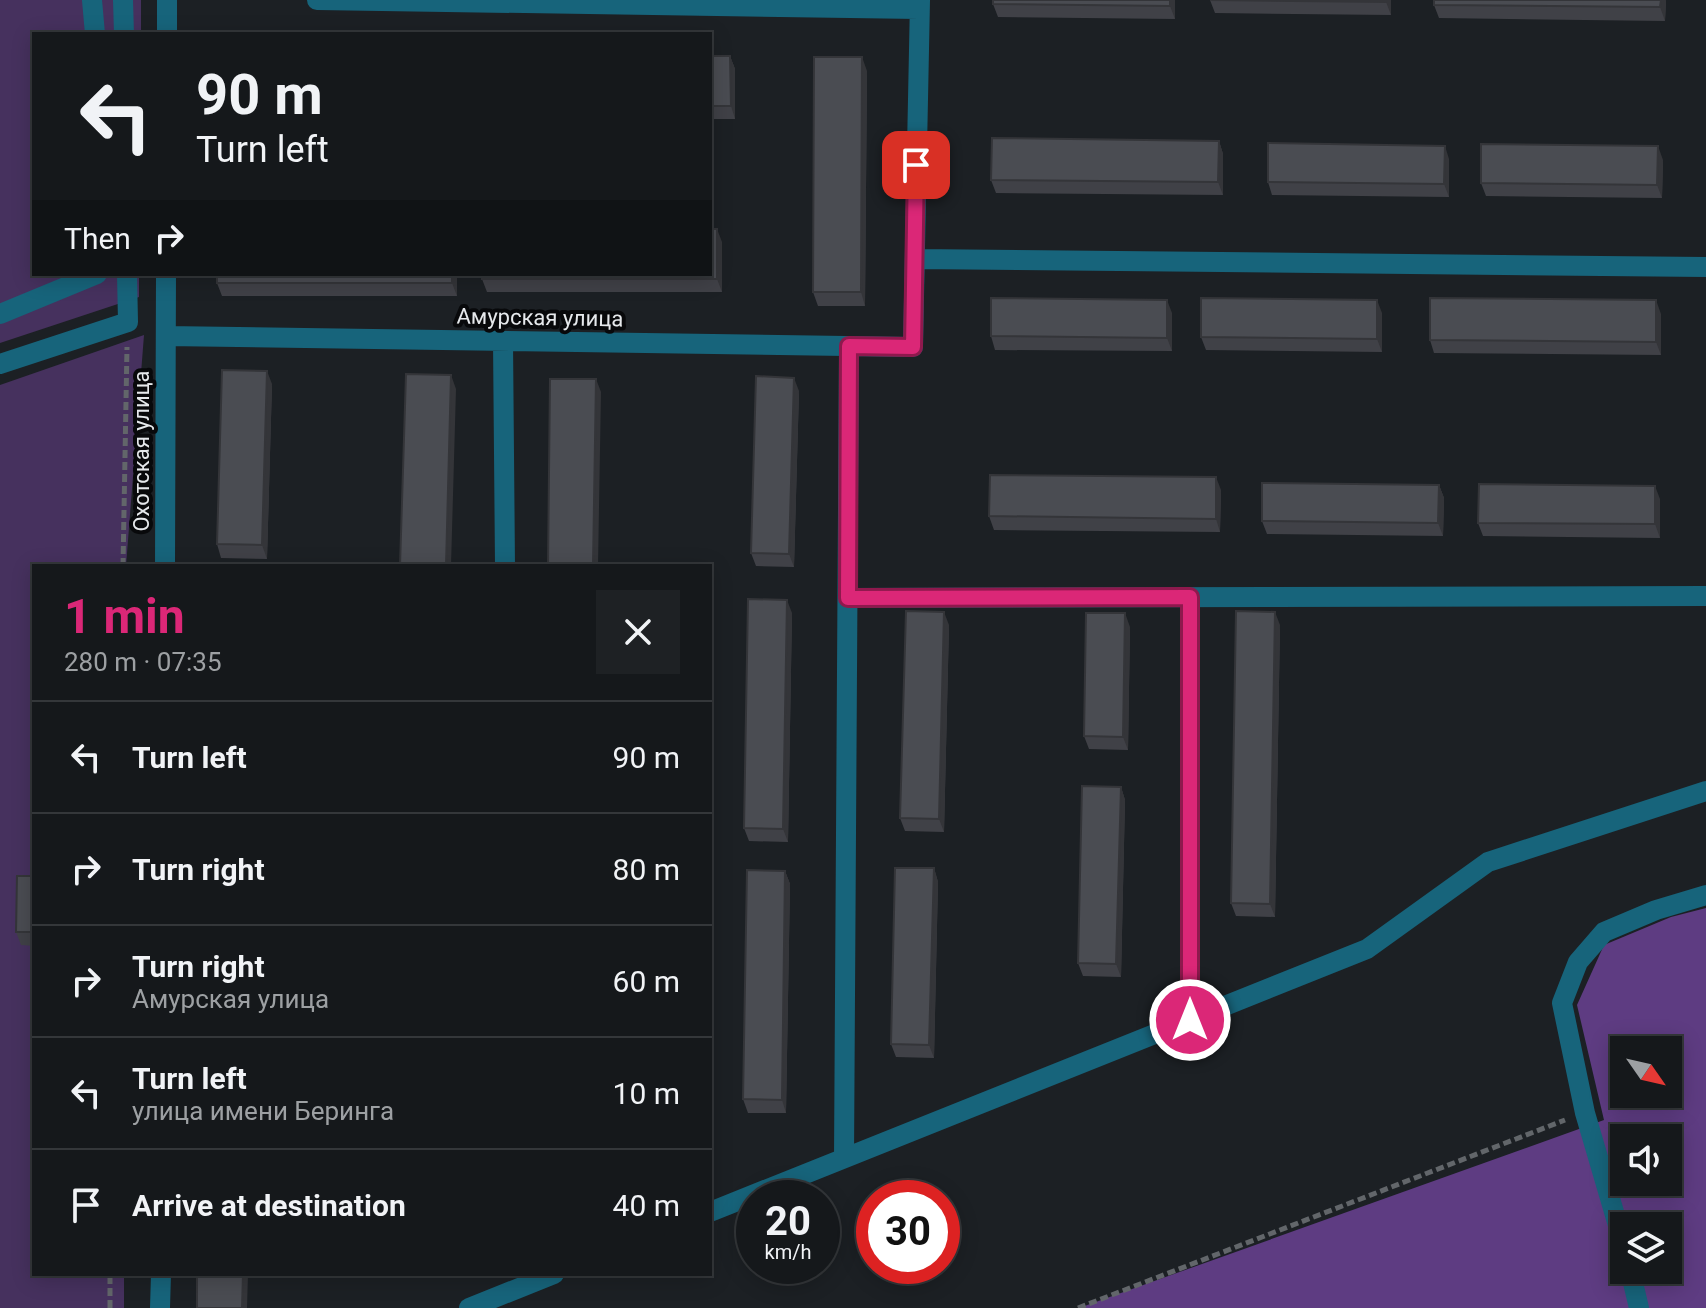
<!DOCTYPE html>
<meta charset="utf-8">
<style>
:root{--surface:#15181b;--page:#1e2124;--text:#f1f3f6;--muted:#9da0a3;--line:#34373a;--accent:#db2777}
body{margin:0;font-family:Roboto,sans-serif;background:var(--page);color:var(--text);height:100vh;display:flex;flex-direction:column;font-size:30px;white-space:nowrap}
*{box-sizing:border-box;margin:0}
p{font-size:26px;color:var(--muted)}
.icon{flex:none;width:44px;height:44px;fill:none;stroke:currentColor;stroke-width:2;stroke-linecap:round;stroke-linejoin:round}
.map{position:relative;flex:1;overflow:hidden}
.panel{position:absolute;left:32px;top:564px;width:680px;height:712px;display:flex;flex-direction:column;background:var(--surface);border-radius:0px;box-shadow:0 4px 20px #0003,0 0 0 2px var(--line)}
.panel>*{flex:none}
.top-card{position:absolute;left:32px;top:32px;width:680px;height:244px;border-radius:0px;box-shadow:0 4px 20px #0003,0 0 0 2px var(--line);background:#15181b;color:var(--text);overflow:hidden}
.needle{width:52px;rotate:124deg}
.fabs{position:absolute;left:1610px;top:1036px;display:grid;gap:16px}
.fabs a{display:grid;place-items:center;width:72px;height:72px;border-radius:0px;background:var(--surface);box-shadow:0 4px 20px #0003,0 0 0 2px var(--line);font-size:40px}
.speed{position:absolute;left:736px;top:1180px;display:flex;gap:16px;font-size:40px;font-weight:700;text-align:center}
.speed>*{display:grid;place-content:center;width:104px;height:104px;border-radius:50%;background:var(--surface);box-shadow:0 4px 20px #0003,0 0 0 2px var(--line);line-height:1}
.speed small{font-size:20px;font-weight:400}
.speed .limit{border:12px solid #d22;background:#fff;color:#111}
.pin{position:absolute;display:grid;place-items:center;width:68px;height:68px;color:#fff;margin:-34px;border-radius:16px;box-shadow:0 4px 12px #0006}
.me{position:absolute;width:88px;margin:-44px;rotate:0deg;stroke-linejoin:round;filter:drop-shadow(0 0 6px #0008)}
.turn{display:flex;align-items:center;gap:28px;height:168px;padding:0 32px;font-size:36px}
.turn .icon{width:104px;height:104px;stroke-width:2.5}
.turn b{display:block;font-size:56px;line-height:68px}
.then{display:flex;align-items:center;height:76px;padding:0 32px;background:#0003;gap:16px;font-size:30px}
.round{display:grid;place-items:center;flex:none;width:84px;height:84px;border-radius:0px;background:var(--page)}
.headline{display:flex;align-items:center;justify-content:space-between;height:136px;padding:0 32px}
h1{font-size:48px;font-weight:700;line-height:60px;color:var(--accent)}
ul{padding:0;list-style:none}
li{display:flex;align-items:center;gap:24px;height:112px;padding:0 32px;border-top:2px solid var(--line)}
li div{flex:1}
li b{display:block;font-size:30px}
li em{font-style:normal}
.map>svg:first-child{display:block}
.green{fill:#46315e}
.forest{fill:#5e3c82;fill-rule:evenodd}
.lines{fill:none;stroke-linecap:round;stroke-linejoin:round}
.path{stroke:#62666a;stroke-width:5;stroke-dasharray:8 4;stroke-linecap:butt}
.minor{stroke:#17647b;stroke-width:20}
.wall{fill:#404147}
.shaded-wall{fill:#343539}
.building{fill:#4a4c52;stroke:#343539;stroke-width:2}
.route-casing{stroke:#8e194d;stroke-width:20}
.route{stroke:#db2777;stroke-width:14}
.labels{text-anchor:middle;stroke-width:8;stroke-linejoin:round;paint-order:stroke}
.street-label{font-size:22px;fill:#e6e9ec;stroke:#08090b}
</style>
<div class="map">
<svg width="1706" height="1308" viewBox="0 0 1706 1308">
<rect width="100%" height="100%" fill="#1c2024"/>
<path class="green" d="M0 0H141V34H34V274H139V297L0 343Z
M144 335 126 566H34V1274H124V1308H0V385Z"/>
<path class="forest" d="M1706 908V1308H1079L1604 1120 1577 1005 1604 945 1671 917ZM1624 1050H1668V1094H1624ZM1624 1138H1668V1182H1624ZM1624 1226H1668V1270H1624Z"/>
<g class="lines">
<path class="path" d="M123 566 127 347
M110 1308V1274
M1078 1308 1565 1120"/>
<path class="minor" d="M92 0 95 34
M123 0 124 34
M317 0 919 9
M167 34V0
M915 259 1706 267
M0 314 97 274
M166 336 913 347 920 0
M503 341 505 566
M0 364 128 322 127 274
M165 566 166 274
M1190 597V1020
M848 598 1706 596
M844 1158 849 346
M710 1212 1367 949 1488 862 1706 791
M1624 1246 1585 1113 1562 1003 1578 962 1604 932 1656 910 1706 895
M1630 1270 1639 1308
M160 1308 161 1274
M469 1308 554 1274"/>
</g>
<path class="wall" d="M1175 0V19L998 17 993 4Z
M1210 0H1391V15L1215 13Z
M1666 0 1665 21 1439 18 1434 5Z
M710 56H730L735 69V119H710Z
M867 71 865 306H818L813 292Z
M1219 141 1223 154V195L996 193 991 180Z
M1449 159V197L1272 195 1268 182Z
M1663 160 1662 198 1486 196 1481 183Z
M722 242V292H487L482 279Z
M457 274V296H222L217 283Z
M1172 313V351L995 350 991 336Z
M1382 313V352L1206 350 1201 337Z
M1661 314V355L1434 353 1430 340Z
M272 384 267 559 221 558 217 544Z
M799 391 794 567 756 566 751 553Z
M1439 485 1444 498 1443 536 1267 534 1262 521Z
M1221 490 1220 532 994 530 989 516Z
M1660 499V538L1483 536 1478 523Z
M792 613 788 842 749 841 744 828Z
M949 625 944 832 905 831 900 818Z
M1280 625 1275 917 1236 916 1231 903Z
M1130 627 1128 750 1089 749 1084 736Z
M1121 787 1125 800 1121 977 1083 976 1078 963Z
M934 868 938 882 934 1058 896 1057 891 1044Z
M785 871 790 884 786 1113H748L743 1099Z
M34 876V946L21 945 16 932Z"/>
<path class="shaded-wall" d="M1170 0H1175V19L1170 6Z
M1386 0H1391V15L1386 2Z
M1661 0H1666L1665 21 1660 7Z
M730 56 735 69V119L731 106Z
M862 57 867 71 865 306 861 292Z
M1219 141 1223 154V195L1218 182Z
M1445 146 1449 159V197L1444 184Z
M1658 146 1663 160 1662 198 1657 185Z
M717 229 722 242V292L717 279Z
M452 274H457V296L452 283Z
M1167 300 1172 313V351L1167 338Z
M1377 300 1382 313V352L1377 339Z
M1656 300 1661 314V355L1656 342Z
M267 371 272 384 267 559 262 545Z
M451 375 456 389 451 566H446Z
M794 378 799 391 794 567 789 554Z
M596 379 601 392 598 566H593Z
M1216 477 1221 490 1220 532 1216 519Z
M1439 485 1444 498 1443 536 1438 523Z
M1655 486 1660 499V538L1655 524Z
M787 600 792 613 788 842 783 829Z
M944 612 949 625 944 832 939 819Z
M1275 612 1280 625 1275 917 1270 904Z
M1125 613 1130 627 1128 750 1123 737Z
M1121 787 1125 800 1121 977 1116 964Z
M934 868 938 882 934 1058 929 1045Z
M785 871 790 884 786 1113 782 1100Z
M243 1274H248L247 1308H242Z"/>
<path class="building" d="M993 0H1170V6L993 4Z
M1210 0H1386V2Z
M1434 0H1661L1660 7 1434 5Z
M710 56H730L731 106H710Z
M814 57H862L861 292H813Z
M992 138 1219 141 1218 182 991 180Z
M1268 143 1445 146 1444 184 1268 182Z
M1481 144 1658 146 1657 185 1481 183Z
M710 229H717V279H482V274H710Z
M217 274H452V283H217Z
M991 298 1167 300V338L991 336Z
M1201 298 1377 300V339L1201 337Z
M1430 298 1656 300V342L1430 340Z
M222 370 267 371 262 545 217 544Z
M406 374 451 375 446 566H400Z
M756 376 794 378 789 554 751 553Z
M550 379H596L593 566H548Z
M990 475 1216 477V519L989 516Z
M1262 483 1439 485 1438 523 1262 521Z
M1479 484 1655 486V524L1478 523Z
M748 599 787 600 783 829 744 828Z
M906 611 944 612 939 819 900 818Z
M1236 611 1275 612 1270 904 1231 903Z
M1086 613H1125L1123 737 1084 736Z
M1082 786 1121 787 1116 964 1078 963Z
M895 868H934L929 1045 891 1044Z
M747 870 785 871 782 1100 743 1099Z
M17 876H34V932H16Z
M197 1274H243L242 1308H197Z"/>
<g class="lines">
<g class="route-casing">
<path id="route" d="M916 165 913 347 849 346 848 598 1190 597V1020"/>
</g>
<use href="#route" class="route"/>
</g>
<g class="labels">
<g class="street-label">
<text transform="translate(540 317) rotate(1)" y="8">Амурская улица</text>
<text transform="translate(141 451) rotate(-90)" y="8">Охотская улица</text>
</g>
</g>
</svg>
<div class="fabs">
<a><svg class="needle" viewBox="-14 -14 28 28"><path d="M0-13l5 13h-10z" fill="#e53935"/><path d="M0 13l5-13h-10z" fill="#9da0a3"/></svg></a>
<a><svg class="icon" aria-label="sound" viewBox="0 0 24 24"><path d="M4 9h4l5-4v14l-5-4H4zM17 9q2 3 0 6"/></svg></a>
<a><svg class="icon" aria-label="layers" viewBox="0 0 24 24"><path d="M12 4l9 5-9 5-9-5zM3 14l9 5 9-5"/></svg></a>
</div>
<div class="speed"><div>20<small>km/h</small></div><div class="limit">30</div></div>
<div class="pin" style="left:916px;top:165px;background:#d93025"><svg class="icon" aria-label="arrive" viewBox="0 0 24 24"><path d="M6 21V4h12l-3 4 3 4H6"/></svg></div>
<svg class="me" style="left:1190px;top:1020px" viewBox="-20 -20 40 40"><circle r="17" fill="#db2777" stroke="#fff" stroke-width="3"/><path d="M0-11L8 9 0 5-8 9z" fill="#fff"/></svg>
<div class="top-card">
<div class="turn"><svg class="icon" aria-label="left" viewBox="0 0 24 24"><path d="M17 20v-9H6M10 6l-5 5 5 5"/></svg><div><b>90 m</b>Turn left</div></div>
<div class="then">Then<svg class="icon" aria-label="right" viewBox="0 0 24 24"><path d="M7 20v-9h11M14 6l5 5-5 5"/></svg></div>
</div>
<section class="panel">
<div class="headline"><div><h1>1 min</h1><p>280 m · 07:35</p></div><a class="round"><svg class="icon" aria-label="close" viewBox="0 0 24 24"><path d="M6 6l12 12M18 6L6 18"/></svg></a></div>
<ul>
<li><svg class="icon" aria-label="left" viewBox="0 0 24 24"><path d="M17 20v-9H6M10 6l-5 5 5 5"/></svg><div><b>Turn left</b></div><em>90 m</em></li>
<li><svg class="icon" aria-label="right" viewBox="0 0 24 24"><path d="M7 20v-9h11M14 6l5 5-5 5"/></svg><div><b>Turn right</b></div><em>80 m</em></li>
<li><svg class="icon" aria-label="right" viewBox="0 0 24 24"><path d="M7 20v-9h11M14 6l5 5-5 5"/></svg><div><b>Turn right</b><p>Амурская улица</p></div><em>60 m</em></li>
<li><svg class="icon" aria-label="left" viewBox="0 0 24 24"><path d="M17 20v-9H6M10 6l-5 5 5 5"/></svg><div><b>Turn left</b><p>улица имени Беринга</p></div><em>10 m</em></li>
<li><svg class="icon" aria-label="arrive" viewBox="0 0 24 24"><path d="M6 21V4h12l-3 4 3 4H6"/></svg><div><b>Arrive at destination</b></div><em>40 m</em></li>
</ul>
</section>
</div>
